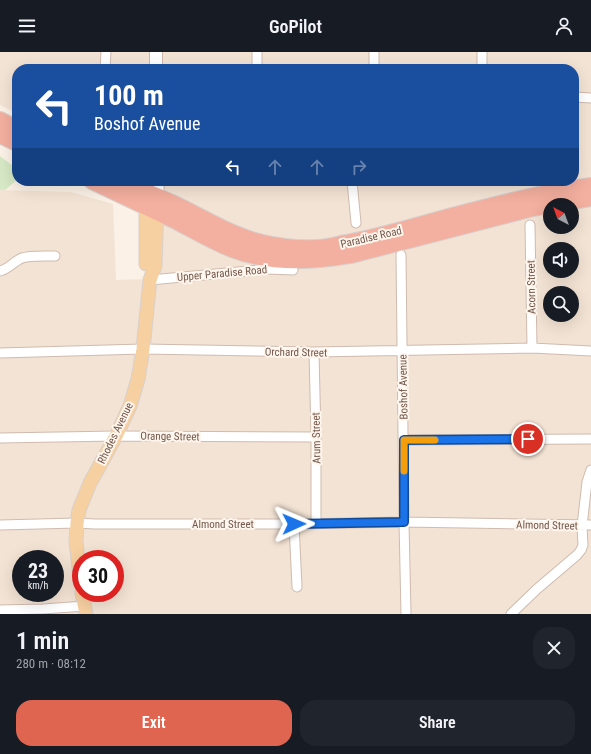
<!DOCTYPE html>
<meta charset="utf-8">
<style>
:root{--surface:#171b24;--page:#20242c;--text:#f1f3f6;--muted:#9ea1a6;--accent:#e06550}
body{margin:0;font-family:"Roboto Condensed",sans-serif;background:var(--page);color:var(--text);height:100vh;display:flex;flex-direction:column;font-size:15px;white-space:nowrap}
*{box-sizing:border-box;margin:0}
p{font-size:13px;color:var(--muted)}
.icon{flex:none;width:22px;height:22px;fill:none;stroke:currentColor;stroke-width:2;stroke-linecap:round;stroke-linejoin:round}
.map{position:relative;height:562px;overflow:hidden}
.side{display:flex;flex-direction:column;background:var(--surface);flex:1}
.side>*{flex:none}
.hud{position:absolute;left:12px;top:12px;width:567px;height:122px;border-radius:16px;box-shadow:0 4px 16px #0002;background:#1a4fa0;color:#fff;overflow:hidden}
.needle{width:26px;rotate:319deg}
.fabs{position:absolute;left:543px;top:146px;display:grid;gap:8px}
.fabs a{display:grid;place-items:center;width:36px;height:36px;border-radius:50%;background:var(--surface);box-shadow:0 4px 16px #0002;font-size:20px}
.speed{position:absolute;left:12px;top:498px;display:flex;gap:8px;font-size:20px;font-weight:700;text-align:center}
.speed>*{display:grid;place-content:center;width:52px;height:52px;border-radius:50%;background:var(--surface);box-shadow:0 4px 16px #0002;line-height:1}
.speed small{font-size:10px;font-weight:400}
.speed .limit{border:6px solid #d22;background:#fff;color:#111}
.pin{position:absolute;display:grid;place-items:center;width:34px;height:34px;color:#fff;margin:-17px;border:2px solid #fff;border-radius:50%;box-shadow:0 1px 4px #0007}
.me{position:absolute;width:44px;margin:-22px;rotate:89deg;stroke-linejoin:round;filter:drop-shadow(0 0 3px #0008)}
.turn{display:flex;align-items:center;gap:14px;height:84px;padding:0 16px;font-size:18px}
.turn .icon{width:52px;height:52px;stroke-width:2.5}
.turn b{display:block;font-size:28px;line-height:34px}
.lanes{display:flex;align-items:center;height:38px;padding:0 16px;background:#0003;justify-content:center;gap:20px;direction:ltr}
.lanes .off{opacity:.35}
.round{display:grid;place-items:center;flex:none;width:42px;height:42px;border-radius:16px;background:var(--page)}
.head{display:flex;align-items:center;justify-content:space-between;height:68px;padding:0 16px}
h1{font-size:24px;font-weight:600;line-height:30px}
.button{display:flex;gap:8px;margin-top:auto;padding:8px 16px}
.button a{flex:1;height:46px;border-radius:16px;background:var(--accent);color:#fff;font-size:16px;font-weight:600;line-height:46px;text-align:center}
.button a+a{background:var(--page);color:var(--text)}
header{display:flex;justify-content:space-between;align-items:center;height:52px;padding:0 16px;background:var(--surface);font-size:18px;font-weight:600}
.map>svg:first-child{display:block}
.residential{fill:#f3e3d4;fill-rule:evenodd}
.green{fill:#d6e8c5}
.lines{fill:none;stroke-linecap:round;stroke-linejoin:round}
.street-casing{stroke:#cfbbaf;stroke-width:11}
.secondary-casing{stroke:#d1baad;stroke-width:14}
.primary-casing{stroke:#d8d0cd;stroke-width:15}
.highway-casing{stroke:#d8d0cd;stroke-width:18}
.street{stroke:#fff;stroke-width:9}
.secondary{stroke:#fff;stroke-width:12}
.primary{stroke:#f7d0a1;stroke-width:13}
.highway{stroke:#f3af9f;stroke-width:16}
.route-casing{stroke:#114b97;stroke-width:10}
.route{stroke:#1a73e8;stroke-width:7}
.slow{stroke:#f59e0b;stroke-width:7}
.labels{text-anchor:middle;stroke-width:4;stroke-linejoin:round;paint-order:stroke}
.street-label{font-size:11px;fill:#73574c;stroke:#fef6ec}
</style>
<header><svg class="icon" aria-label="menu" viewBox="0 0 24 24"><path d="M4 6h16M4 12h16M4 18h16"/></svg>GoPilot<svg class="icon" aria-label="person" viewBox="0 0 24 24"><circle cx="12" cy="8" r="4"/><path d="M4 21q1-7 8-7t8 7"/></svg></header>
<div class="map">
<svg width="591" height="562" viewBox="0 0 591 562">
<rect width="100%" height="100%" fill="#fbf1e6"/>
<path class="residential" d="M0 0H591V134L290 196 122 129H574V17H17V61L0 53Z
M0 138 71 140 113 152 116 228 150 227 146 165 251 203 550 153V175H572V153L591 146V562H0ZM550 197H572V219H550ZM550 241H572V263H550ZM21 507H55V541H21ZM81 507H115V541H81Z"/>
<path class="green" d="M0 104 17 117V128L5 138H0Z"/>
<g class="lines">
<g class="street-casing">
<path id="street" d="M257 0V17
M482 0V17
M105 17 106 0
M374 17V0
M574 45 591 46
M352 129 356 171
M530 173 532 296
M401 203 404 470 406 562
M0 219C9 217 14 209 22 206 30 203 46 204 55 204
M150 228 269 217 293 218
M314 300 316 385V471
M0 301 143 297 314 300 532 296 591 299
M0 386 116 384 316 385
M404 388 591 387
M294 472 297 535
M0 473 77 471 95 472H294L404 470 591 473
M0 558 43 557 85 554
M511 562 537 537 577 503 581 498 583 493 582 474 587 430 591 418"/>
</g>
<g class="secondary-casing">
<path id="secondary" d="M156 0V17
M157 145 158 129"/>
</g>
<g class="primary-casing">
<path id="primary" d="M146 146V212
M81 532 76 490 77 471 79 458 90 431 116 384 130 354 138 327 143 297 150 228 155 214 157 151
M82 541 86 562"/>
</g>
<g class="highway-casing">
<path id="highway" d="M0 68 17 77
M0 83 17 91
M92 129C119 142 145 154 172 167 192 177 211 189 232 197 270 212 312 210 351 203L529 157 550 153
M122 129C138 137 155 143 172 151 201 164 231 184 263 191 280 195 299 197 317 196 325 196 333 194 341 192 378 186 415 174 452 164 498 152 544 140 591 134
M550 153 591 146"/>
</g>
<use href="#street" class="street"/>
<use href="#secondary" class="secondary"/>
<use href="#primary" class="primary"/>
<use href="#highway" class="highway"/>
</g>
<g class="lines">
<g class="route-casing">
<path id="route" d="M294 472 404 470V388L528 387"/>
</g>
<use href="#route" class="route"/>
<path class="slow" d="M404 419V388H435"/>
</g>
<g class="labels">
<g class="street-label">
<text transform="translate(371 185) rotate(-13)" y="4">Paradise Road</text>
<text transform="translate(222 221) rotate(-5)" y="4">Upper Paradise Road</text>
<text transform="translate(531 235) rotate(-91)" y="4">Acorn Street</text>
<text transform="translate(296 300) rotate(1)" y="4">Orchard Street</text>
<text transform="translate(403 335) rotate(-91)" y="4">Boshof Avenue</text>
<text transform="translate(115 381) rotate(-64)" y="4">Rhodes Avenue</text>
<text transform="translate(170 384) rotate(1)" y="4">Orange Street</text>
<text transform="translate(316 386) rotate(-91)" y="4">Arum Street</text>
<text x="223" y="476">Almond Street</text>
<text transform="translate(547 473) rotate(1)" y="4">Almond Street</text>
</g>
</g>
</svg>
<div class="fabs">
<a><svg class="needle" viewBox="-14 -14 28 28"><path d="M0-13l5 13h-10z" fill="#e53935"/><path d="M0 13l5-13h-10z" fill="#9ea1a6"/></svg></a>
<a><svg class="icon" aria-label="sound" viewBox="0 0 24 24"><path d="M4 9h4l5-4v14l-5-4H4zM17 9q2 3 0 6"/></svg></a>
<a><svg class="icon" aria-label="search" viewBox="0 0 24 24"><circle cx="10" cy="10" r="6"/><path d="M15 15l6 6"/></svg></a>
</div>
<div class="speed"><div>23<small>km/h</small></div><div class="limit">30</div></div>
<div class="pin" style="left:528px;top:387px;background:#d93025"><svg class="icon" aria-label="arrive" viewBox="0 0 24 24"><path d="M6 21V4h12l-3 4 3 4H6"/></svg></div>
<svg class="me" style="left:294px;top:472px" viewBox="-20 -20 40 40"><path d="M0-17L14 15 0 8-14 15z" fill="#1a73e8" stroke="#fff" stroke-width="4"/></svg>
<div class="hud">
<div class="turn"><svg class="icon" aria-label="left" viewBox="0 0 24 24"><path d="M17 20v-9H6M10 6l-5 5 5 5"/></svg><div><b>100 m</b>Boshof Avenue</div></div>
<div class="lanes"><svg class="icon" aria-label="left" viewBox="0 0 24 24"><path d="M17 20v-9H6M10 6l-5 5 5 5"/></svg><svg class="icon off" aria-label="ahead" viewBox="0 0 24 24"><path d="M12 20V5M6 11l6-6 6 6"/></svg><svg class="icon off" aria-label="ahead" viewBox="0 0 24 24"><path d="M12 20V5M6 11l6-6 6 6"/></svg><svg class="icon off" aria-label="right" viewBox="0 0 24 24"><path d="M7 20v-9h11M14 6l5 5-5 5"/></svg></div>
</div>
</div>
<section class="side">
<div class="head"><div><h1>1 min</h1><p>280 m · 08:12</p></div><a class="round"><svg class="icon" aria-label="close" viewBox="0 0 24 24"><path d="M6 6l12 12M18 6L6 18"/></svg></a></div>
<div class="button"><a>Exit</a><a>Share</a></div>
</section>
